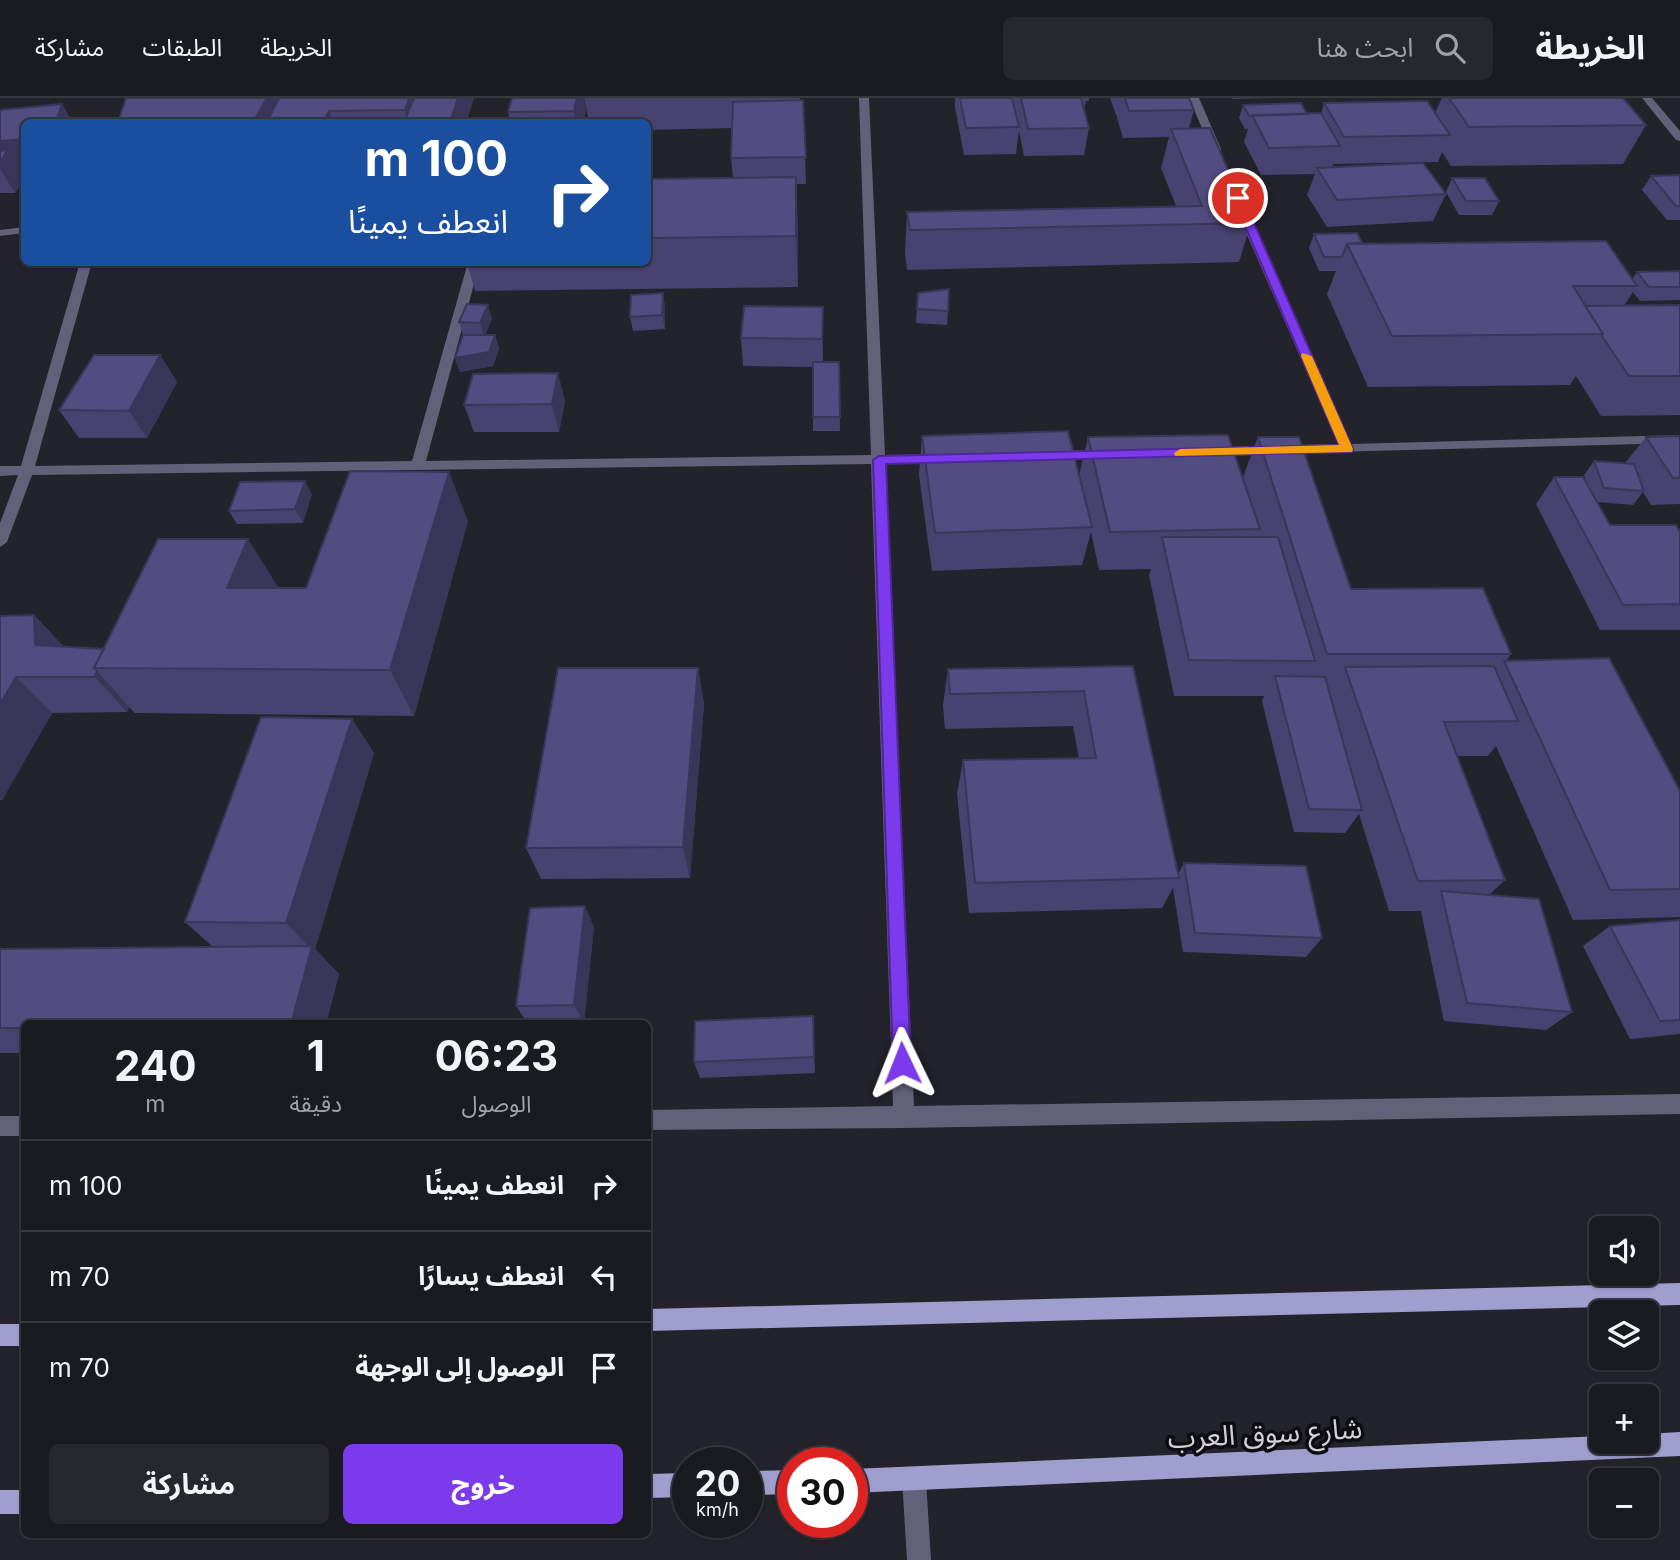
<!DOCTYPE html>
<html lang="ar">
<meta charset="utf-8">
<style>
:root{--surface:#1a1a21;--page:#27272e;--text:#f1f3f6;--muted:#9fa1a5;--line:#38383f;--accent:#7c3aed}
body{margin:0;font-family:Inter,"Noto Sans Arabic",sans-serif;background:var(--page);color:var(--text);direction:rtl;height:100vh;display:flex;flex-direction:column;font-size:26px;white-space:nowrap}
*{box-sizing:border-box;margin:0}
p{font-size:23px;color:var(--muted)}
.icon{flex:none;width:38px;height:38px;fill:none;stroke:currentColor;stroke-width:2;stroke-linecap:round;stroke-linejoin:round}
.map{position:relative;flex:1;overflow:hidden;direction:ltr}
.details{position:absolute;left:21px;top:922px;width:630px;height:518px;display:flex;flex-direction:column;background:var(--surface);border-radius:10px;box-shadow:0 2px 5px #0004,0 0 0 2px var(--line);direction:rtl}
.details>*{flex:none}
.banner{position:absolute;left:21px;top:21px;width:630px;height:147px;border-radius:10px;box-shadow:0 2px 5px #0004,0 0 0 2px var(--line);direction:rtl;background:#1a4fa0;color:#fff;overflow:hidden}
.fabs{position:absolute;left:1589px;top:1118px;display:grid;gap:14px}
.fabs a{display:grid;place-items:center;width:70px;height:70px;border-radius:10px;background:var(--surface);box-shadow:0 2px 5px #0004,0 0 0 2px var(--line);font-size:35px}
.speed{position:absolute;left:672px;top:1349px;display:flex;gap:14px;font-size:35px;font-weight:700;text-align:center}
.speed>*{display:grid;place-content:center;width:91px;height:91px;border-radius:50%;background:var(--surface);box-shadow:0 2px 5px #0004,0 0 0 2px var(--line);line-height:1}
.speed small{font-size:18px;font-weight:400}
.speed .limit{border:10px solid #d22;background:#fff;color:#111}
.pin{position:absolute;display:grid;place-items:center;width:60px;height:60px;color:#fff;margin:-30px;border:4px solid #fff;border-radius:50%;box-shadow:0 2px 7px #0007}
.me{position:absolute;width:77px;margin:-38px;rotate:358deg;stroke-linejoin:round;filter:drop-shadow(0 0 5px #0008)}
.turn{display:flex;align-items:center;gap:24px;height:147px;padding:0 28px;font-size:32px}
.turn .icon{width:91px;height:91px;stroke-width:2.5}
.turn b{display:block;font-size:49px;line-height:60px}
.eta{display:flex;justify-content:space-evenly;align-items:center;height:119px;text-align:center}
.eta b{font-size:42px;font-weight:700;line-height:49px}
.action{display:flex;gap:14px;margin-top:auto;padding:14px 28px}
.action a{flex:1;height:80px;border-radius:10px;background:var(--accent);color:#fff;font-size:28px;font-weight:700;line-height:80px;text-align:center}
.action a+a{background:var(--page);color:var(--text)}
ul{padding:0;list-style:none}
li{display:flex;align-items:center;gap:21px;height:91px;padding:0 28px;border-top:2px solid var(--line)}
li div{flex:1}
li b{display:block;font-size:26px}
li em{font-style:normal}
header{display:flex;align-items:center;gap:42px;box-sizing:border-box;height:98px;padding:0 35px;background:var(--surface);border-bottom:2px solid var(--line)}
header strong{font-size:33px}
nav{display:flex;gap:38px;margin-inline-start:auto;font-size:24px}
.search{width:490px;height:63px;background:var(--page);display:flex;align-items:center;gap:18px;box-sizing:border-box;padding:0 24px;border-radius:10px;color:var(--muted);font-size:26px}
.map>svg:first-child{display:block}
.lines{fill:none;stroke-linecap:round;stroke-linejoin:round}
.minor{fill:#626179;fill-rule:evenodd}
.major{fill:#a09ecf;fill-rule:evenodd}
.wall{fill:#47426f}
.shaded-wall{fill:#39365a}
.building{fill:#524d81;stroke:#39365a;stroke-width:2}
.route{fill:#7c3aed;stroke:#51269a;stroke-width:2}
.slow{fill:#f59e0b}
.labels{text-anchor:middle;stroke-width:7;stroke-linejoin:round;paint-order:stroke}
.near-street-label{font-size:28px;fill:#d0d0d6;stroke:#0d0d11}
</style>
<header>
<strong>الخريطة</strong>
<div class="search"><svg class="icon" aria-label="search" viewBox="0 0 24 24"><circle cx="10" cy="10" r="6"/><path d="M15 15l6 6"/></svg>ابحث هنا</div>
<nav><a>الخريطة</a><a>الطبقات</a><a>مشاركة</a></nav>
</header>
<div class="map">
<svg width="1680" height="1462" viewBox="0 0 1680 1462">
<rect width="100%" height="100%" fill="#23232c"/>
<g class="lines">
<path class="minor" d="M859 0H869L885 357 941 356 948 361 941 366H885L914 1008 1680 996V1016L904 1030 648 1032V1012L893 1008 871 366 32 377 7 444 0 449V425L18 377 0 378V368H21L80 164H92L35 368 412 363 468 164H480L426 363 871 357Z
M1189 0H1199L1221 51 1220 53 1211 51Z
M1642 0H1652L1680 33V43L1676 42Z
M1241 106 1247 109 1351 346 1680 337V345L1206 357V351L1211 349 1338 346 1235 109Z
M24 129V135L0 138V132Z
M1106 352 1113 357 1111 360 1050 363 1043 358 1050 353Z
M0 1018H24V1038H0Z
M914 1369 923 1372 926 1381 931 1462H907L902 1381 905 1372Z"/>
<path class="major" d="M1680 1185V1207L648 1233V1211Z
M0 1226H24V1248H0Z
M1680 1334V1358L852 1395V1371L1601 1338V1344H1647V1336Z
M793 1372V1396L747 1397V1373Z
M688 1375V1399L648 1400V1376Z
M0 1392H24V1416H0Z"/>
</g>
<path class="wall" d="M126 0H474L466 24H118Z
M584 0H800V2H803L806 86H796L798 189 475 193 467 164H648V81L733 80 731 60 732 30 648 32V24H589Z
M955 0H1089V3H1086L1084 12 1089 30 1084 57 1024 58 1019 33 1016 56 964 57 955 9Z
M1110 0H1189L1194 12 1189 30 1251 125 1239 164 907 172 905 154 907 114 1176 108 1161 70 1169 39 1123 40 1117 20V17H1116Z
M1232 0H1270L1232 1Z
M1442 0H1623L1646 27 1623 66 1451 68 1442 54 1438 64 1334 66V65L1332 69 1446 96 1433 123 1327 129 1307 97 1315 76 1261 77 1244 44 1248 31H1245L1239 20 1243 7 1307 16H1321L1324 5 1435 15Z
M62 6 72 24H24V70H19L24 81 15 95H0V12Z
M586 12 583 24H510L508 14Z
M1680 77V122H1667L1642 92 1651 78Z
M1452 80 1499 103 1492 117H1459L1446 94Z
M1314 136 1362 145 1632 181 1637 174 1680 189V202L1640 203 1633 194 1624 208 1680 207V317L1601 318 1576 278 1570 287 1368 289 1327 196 1336 173H1319L1309 150Z
M663 195 665 210V231L633 233 630 219Z
M918 195 948 213 947 227 916 225Z
M823 209V264H839L840 333H813V269L743 268 741 240Z
M492 221 485 237H495L499 251 493 268 460 274 455 260 463 237 459 224Z
M160 257 177 284 147 340H79L59 312Z
M565 303 559 334H474L464 307Z
M922 338 1079 378 1088 339 1249 398 1243 379 1258 339 1351 491 1511 556 1506 563 1680 693V819L1573 822 1496 648 1488 658H1457L1505 782 1489 797 1572 914 1546 932 1444 923 1421 814 1422 813H1389L1359 716 1345 735 1294 734 1262 603 1264 598H1174L1149 477 1151 471 1099 472 1091 434 1082 467 932 473 919 377Z
M1680 338V406L1651 407 1643 394 1633 407 1597 404 1610 427 1680 434V532H1600L1536 406 1554 379 1587 385 1584 377 1594 363 1625 365 1646 339Z
M312 396 303 425 237 426 229 413Z
M468 423 414 618 135 615 129 609 127 614 52 615 2 702H0V518L34 517 64 549 104 551 278 489 277 490H306Z
M1133 568 1178 776 1184 765 1322 840 1306 859 1183 854 1173 790 1162 810 969 815 957 696 963 662 1079 660 1073 628 945 631 943 607 948 571Z
M698 570 704 606 690 780 541 781 526 750Z
M352 621 374 655 315 851 339 876 326 926H24V955H0V851L213 849 185 824Z
M1680 822V936L1630 941 1583 848 1610 828Z
M594 829 584 925 528 926 516 908Z
M813 918 815 975 700 980 694 964Z"/>
<path class="shaded-wall" d="M267 0H282L291 24H253Z
M409 0H413L419 22 409 24 405 12Z
M458 0H474L466 24H450Z
M577 0H584L586 12 583 24H576L574 13Z
M62 6 72 24H56Z
M329 13 333 24H323Z
M24 41V70H19L24 81 15 95 0 71V43Z
M796 79 798 130V189L796 138Z
M663 195 665 210V231L662 217Z
M488 207 492 221 484 239 480 225Z
M823 209V269L822 241Z
M495 237 499 251 493 268 460 274 455 260Z
M160 257 177 284 147 340 129 313Z
M558 275 565 303 559 334 552 306Z
M449 374 468 423 414 618 390 572Z
M305 383 312 396 303 425 295 411Z
M248 441 278 489 259 537 227 490Z
M34 517 68 553 35 547Z
M698 570 704 606 690 780 683 749Z
M97 573 129 609 127 614 95 579Z
M16 579 52 615 2 702 0 700V606Z
M352 621 374 655 315 851 339 876 326 926H291L311 851 286 825Z
M585 808 594 829 584 925 574 907Z"/>
<path class="building" d="M126 0H267L253 24H118Z
M279 0H409L405 12 329 13 323 24H267Z
M414 0H458L450 24H404Z
M512 0H577L574 13 508 14Z
M960 0H1012L1019 29 966 30Z
M1021 0H1081L1089 30 1028 31Z
M1125 0H1189L1194 12 1129 13Z
M1449 0H1623L1646 27 1469 29Z
M803 2 806 59 731 60 733 4Z
M1427 3 1450 37 1344 39 1324 5Z
M1301 5 1307 16 1249 18 1243 7Z
M62 6 56 24H24V41L0 43V12Z
M1321 15 1340 48 1269 50 1252 17Z
M1210 30 1251 125 910 132 907 114 1202 108 1171 31Z
M8 52 0 64V53Z
M1423 65 1446 96 1337 102 1317 70Z
M1680 77V108H1676L1651 78Z
M796 79V138L648 140V81Z
M1452 80H1485L1499 103H1466Z
M1357 135 1362 145 1347 146 1342 159H1324L1314 136Z
M1606 143 1637 188H1573L1603 236 1392 238 1347 146Z
M1680 173V189H1649L1637 174Z
M949 191 948 213 917 211 918 195Z
M663 195 662 217 630 219 631 197Z
M467 206 488 207 480 225 459 224Z
M1680 207V278H1629L1602 238 1603 236 1585 208Z
M744 208 823 209 822 241 741 240Z
M463 237H495L489 254 455 260Z
M94 257H160L129 313 59 312Z
M813 264H839L840 319H813Z
M558 275 552 306 464 307 473 276Z
M1068 333 1092 429 935 435 922 338Z
M1228 337 1260 431 1110 434 1088 339Z
M1680 338V380H1673L1646 339Z
M1258 339H1299L1351 491 1483 490 1511 556H1327Z
M1594 363 1634 366 1644 393 1604 390Z
M350 373 449 374 390 572 94 570 158 441H248L227 490H306Z
M1554 379H1583L1610 427H1676L1680 434V506L1623 507Z
M305 383 295 411 229 413 240 384Z
M1162 439H1278L1315 563 1189 562Z
M34 517 35 547 104 551 94 570 97 573 95 579H16L0 606V518Z
M1609 560 1680 693V791L1610 792 1504 563Z
M1133 568 1179 780 975 785 963 662 1096 660 1084 593 950 596 948 571Z
M1494 568 1518 623 1444 624 1505 782 1418 783 1345 569Z
M558 570H698L683 749 526 750Z
M1275 578 1325 579 1362 712 1309 711Z
M261 619 352 621 286 825 185 824Z
M1184 765 1306 768 1322 840 1195 835Z
M1441 793 1539 801 1572 914 1467 905Z
M585 808 574 907 516 908 530 810Z
M1680 822V922L1660 923 1610 828Z
M312 848 291 926H24V930H0V851Z
M813 918 814 959 694 964 695 923Z"/>
<path class="route" d="M1234 98 1243 100 1353 351 1352 354 886 366 911 965 909 971 902 974 896 971 893 965 873 362 879 358 1339 347 1233 100Z"/>
<path class="slow" d="M1302 255 1312 258 1353 351 1352 354 1175 358 1174 355 1180 351 1339 347 1301 258Z"/>
<g class="labels">
<g class="near-street-label">
<text transform="translate(1265 1335) rotate(-3)" y="10">شارع سوق العرب</text>
</g>
</g>
</svg>
<div class="fabs">
<a><svg class="icon" aria-label="sound" viewBox="0 0 24 24"><path d="M4 9h4l5-4v14l-5-4H4zM17 9q2 3 0 6"/></svg></a>
<a><svg class="icon" aria-label="layers" viewBox="0 0 24 24"><path d="M12 4l9 5-9 5-9-5zM3 14l9 5 9-5"/></svg></a>
<a>+</a>
<a>−</a>
</div>
<div class="speed"><div>20<small>km/h</small></div><div class="limit">30</div></div>
<div class="pin" style="left:1238px;top:100px;background:#d93025"><svg class="icon" aria-label="arrive" viewBox="0 0 24 24"><path d="M6 21V4h12l-3 4 3 4H6"/></svg></div>
<svg class="me" style="left:902px;top:965px" viewBox="-20 -20 40 40"><path d="M0-17L14 15 0 8-14 15z" fill="#7c3aed" stroke="#fff" stroke-width="4"/></svg>
<div class="banner">
<div class="turn"><svg class="icon" aria-label="right" viewBox="0 0 24 24"><path d="M7 20v-9h11M14 6l5 5-5 5"/></svg><div><b>100 m</b>انعطف يمينًا</div></div>
</div>
<section class="details">
<div class="eta">
<div><b>06:23</b><p>الوصول</p></div>
<div><b>1</b><p>دقيقة</p></div>
<div><b>240</b><p>m</p></div>
</div>
<ul>
<li><svg class="icon" aria-label="right" viewBox="0 0 24 24"><path d="M7 20v-9h11M14 6l5 5-5 5"/></svg><div><b>انعطف يمينًا</b></div><em>100 m</em></li>
<li><svg class="icon" aria-label="left" viewBox="0 0 24 24"><path d="M17 20v-9H6M10 6l-5 5 5 5"/></svg><div><b>انعطف يسارًا</b></div><em>70 m</em></li>
<li><svg class="icon" aria-label="arrive" viewBox="0 0 24 24"><path d="M6 21V4h12l-3 4 3 4H6"/></svg><div><b>الوصول إلى الوجهة</b></div><em>70 m</em></li>
</ul>
<div class="action"><a>خروج</a><a>مشاركة</a></div>
</section>
</div>
